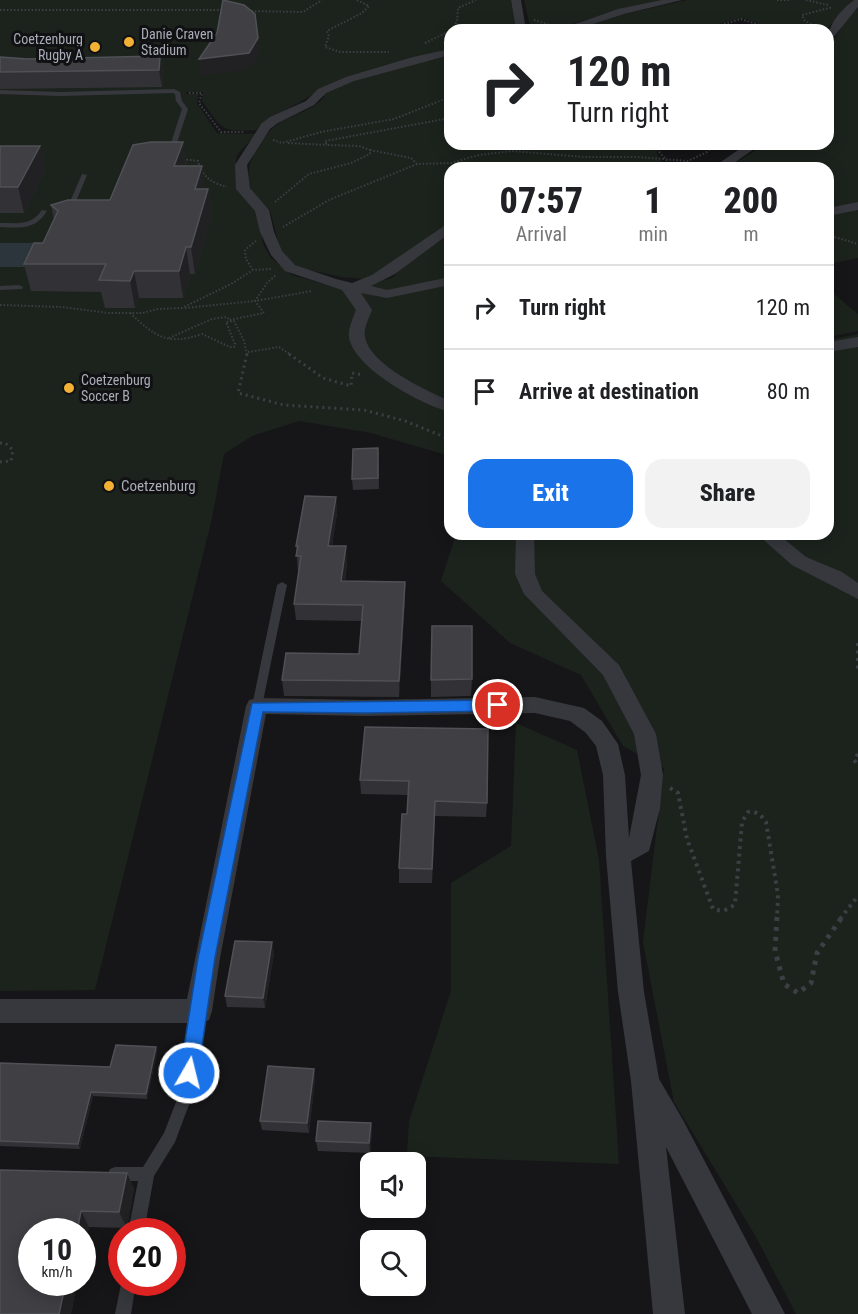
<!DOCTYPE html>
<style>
:root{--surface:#fff;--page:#f2f2f2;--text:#202124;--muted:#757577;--line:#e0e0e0;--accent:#1a73e8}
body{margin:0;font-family:"Roboto Condensed",sans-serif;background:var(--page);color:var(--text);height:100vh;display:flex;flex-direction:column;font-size:22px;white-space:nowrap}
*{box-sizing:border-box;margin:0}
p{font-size:20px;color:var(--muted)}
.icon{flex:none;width:33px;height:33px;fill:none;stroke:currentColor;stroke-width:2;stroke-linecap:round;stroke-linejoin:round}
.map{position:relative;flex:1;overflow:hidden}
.panel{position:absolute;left:444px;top:162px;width:390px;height:378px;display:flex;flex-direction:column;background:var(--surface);border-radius:18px;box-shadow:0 3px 15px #0003}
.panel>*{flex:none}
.banner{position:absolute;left:444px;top:24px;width:390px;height:126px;border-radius:18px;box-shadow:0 3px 15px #0003;background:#fff;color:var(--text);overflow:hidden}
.buttons{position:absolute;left:360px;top:1152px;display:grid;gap:12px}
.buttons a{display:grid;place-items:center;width:66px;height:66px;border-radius:12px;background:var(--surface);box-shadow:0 3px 15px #0003;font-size:30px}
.speed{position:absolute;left:18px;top:1218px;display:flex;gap:12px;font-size:30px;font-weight:700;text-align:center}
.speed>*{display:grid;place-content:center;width:78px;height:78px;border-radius:50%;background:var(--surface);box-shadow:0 3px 15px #0003;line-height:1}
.speed small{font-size:15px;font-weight:400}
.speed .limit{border:9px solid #d22;background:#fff;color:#111}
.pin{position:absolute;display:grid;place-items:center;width:51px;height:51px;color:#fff;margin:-26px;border:3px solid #fff;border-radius:50%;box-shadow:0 2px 6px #0007}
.me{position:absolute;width:66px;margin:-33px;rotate:8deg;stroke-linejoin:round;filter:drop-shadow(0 0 4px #0008)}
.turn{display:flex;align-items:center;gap:21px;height:126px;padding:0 24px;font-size:27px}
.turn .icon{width:78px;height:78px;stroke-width:2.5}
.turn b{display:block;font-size:42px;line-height:51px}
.eta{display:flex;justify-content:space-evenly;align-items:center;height:102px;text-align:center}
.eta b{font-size:36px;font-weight:800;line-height:42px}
.primary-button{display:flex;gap:12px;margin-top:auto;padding:12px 24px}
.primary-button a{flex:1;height:69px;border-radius:18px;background:var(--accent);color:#fff;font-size:24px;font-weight:800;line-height:69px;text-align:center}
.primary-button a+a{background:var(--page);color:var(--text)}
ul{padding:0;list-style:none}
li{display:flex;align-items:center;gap:18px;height:84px;padding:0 24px;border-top:2px solid var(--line)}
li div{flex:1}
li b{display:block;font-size:22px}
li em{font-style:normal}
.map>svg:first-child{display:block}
.green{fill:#1c231d}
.water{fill:#2c353c}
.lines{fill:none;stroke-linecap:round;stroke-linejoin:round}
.path-far3{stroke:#3d3f44;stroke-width:2;stroke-dasharray:1.5 2;stroke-linecap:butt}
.path-far2{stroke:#3d3f44;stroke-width:3;stroke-dasharray:2 4;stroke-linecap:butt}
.path-far1{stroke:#3d3f44;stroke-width:4;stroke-dasharray:3 4.5;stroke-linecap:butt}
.path{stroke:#3d3f44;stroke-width:5;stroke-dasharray:4 6;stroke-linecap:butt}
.lane{fill:#37383d;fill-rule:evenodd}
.street{fill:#37383d;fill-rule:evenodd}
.wall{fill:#323236}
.shaded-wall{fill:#212124}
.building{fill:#3f3f44;stroke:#4f5156;stroke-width:1.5}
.route{fill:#1a73e8;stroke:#114b97;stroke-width:1.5}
.poi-dot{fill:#f2b134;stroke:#111113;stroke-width:2}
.labels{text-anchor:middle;stroke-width:6;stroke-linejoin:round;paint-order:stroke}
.far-poi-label{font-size:14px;fill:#a8adb8;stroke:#111113;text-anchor:start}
.poi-label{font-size:15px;fill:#a8adb8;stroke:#111113;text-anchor:start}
</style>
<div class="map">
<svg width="858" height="1314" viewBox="0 0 858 1314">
<rect width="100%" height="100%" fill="#161618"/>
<path class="green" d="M0 0H511L516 30H450V144H648L654 148 665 168H450V223L382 271 364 279 341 277 305 269 293 264 281 253 270 210C236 188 247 156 270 131 284 115 311 114 325 96L313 94C299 104 264 119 256 130 220 132 223 130 202 101L203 92H186V94H199L197 103 217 133 256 134 237 155 235 168 257 210 263 244 271 258 292 275 345 290 392 278 407 264 450 232V456L371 433 299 421 252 436 224 454 212 518 95 990 0 991Z
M524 0H667L620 9 554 30H531Z
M687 0H854L826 30H780L743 18 694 30H570L598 20Z
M858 8V258L828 264V168H727L766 144H828V51L846 19Z
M828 289 858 314V331L828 337Z
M858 334V1314H796L755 1235 674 1102 643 942 664 768 623 746 581 675 510 643 441 581 456 534H828V340Z
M516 723 577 750 599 860 619 1164 407 1156 409 1121 451 991V883L511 846Z"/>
<path class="water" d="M0 243H56L45 267H0Z"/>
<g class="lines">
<path class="path-far3" d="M357 0 369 6 362 13 327 31 329 36 325 47 340 52H389
M777 0H791
M806 0 828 5
M0 10H226
M248 11 303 12 322 0
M534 20 550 25
M452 30 457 21 458 8 476 0
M704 30 741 19 775 30
M802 30 805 25H812L804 20 802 15 833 7
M425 43 450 31
M189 93H202L199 103 221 132H244
M273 140 282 143 321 132 394 119 450 97
M288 143 327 145
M652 144 672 166 677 168
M370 150 411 158 417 164
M183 159 198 161C202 177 212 183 227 187
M275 202 309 174 351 163 370 154V150L359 146 327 145 325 141 450 118
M283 227 329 200 417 164 451 163 479 155 512 151 583 157H637L688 161 707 152 715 144
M828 235 858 244
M253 270 246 259 245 250 256 241
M0 305 62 307 109 313H143L157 309 182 308 231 284 253 270 271 269
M185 308 255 301 267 283 276 275
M130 313C156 337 167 346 202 334L230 347H234L235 344 226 322 234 321 244 341 247 355
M169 338 212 319 227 317 229 320 264 313 255 301 312 291
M450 345V353
M248 352 279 347 291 355"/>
<path class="path-far2" d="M247 354 238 393 284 405 364 410 405 421 450 439
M289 354 323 378 351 386 352 373 364 375
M0 443H5L13 450 11 461 0 462"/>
<path class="path-far1" d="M858 643V670
M858 754 854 760 858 765
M670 788 678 793 687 839 713 909C722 912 728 910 735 904L742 822 748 812C757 811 761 815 766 822L778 895 777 919
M840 919 858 896"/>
<path class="path" d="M777 917 775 951 784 984 798 993 811 983 817 953 842 917"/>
<path class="lane" d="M174 89 180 92 182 101 188 109 174 152 171 154 168 152 182 109 176 101 175 94 173 93 60 96 0 94V90L60 92Z
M82 174 87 175 75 204 70 205 69 204Z
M42 210 47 211C35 230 21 228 0 227V223C18 223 31 226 42 210Z
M19 285 23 287 22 289 0 290V286Z
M282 582 287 585 262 706 261 709H253L252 706 277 585Z
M199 1005 204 1007 206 1011 190 1102 175 1142 154 1176 144 1232H128L138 1181H115L110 1179 108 1174 110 1169 115 1167H143L164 1133 176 1102 192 1011 194 1007Z
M122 1279V1282H136L131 1314H115Z"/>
<path class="street" d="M511 0H521L526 30H516Z
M662 0H682L624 14 574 30H558L618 9Z
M854 0H858V7L832 39 828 40C828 24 841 10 854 0Z
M450 49V55L354 81 326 93 314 105 278 123 270 129 247 165 250 188 269 210 274 232 282 251 295 265 336 279 352 283 372 275 450 222V233L395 274 371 286 387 290 450 277V285L387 298 361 293 372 310C369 318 363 329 365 337 370 365 427 391 450 401V412C422 405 353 368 349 337 348 328 353 318 356 310L342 290 285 271 271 255 260 232 255 211 236 189 235 165 261 124 270 117 306 101 318 89 346 77 413 57Z
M747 144H761L727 168H712Z
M858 202V210L828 216V208Z
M858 337V347L828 352V342Z
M516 534H534L535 574 542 591 619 665 656 734 663 775 660 808 649 851 631 861 644 992 659 1079 683 1120 785 1314H752L666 1147 685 1314H653L631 1081 618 992 606 856 603 775 596 746 586 733 570 721 535 713 365 716 266 714 220 958 212 1011 209 1020 199 1023H0V999H187L246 706 249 700 257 698 365 700 535 697 584 708 602 721 618 744 625 775 629 838 641 775 634 734 603 675 524 594 515 574Z
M757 534H778L806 557 842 572 858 583V599L792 565Z"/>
</g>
<path class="wall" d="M160 56 163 73 162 87 0 89V57L28 59Z
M183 142 186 166 205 189H208L212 215 195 274H190L183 298H139L135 308H105L101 292 31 291 24 264 43 243 54 220 51 205 110 200Z
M0 146H40L45 171 24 213H0Z
M378 448 379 489 353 490 352 479Z
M336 497 337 513 332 546 347 563 345 581 405 582V598L399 697 284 696 282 680 359 654 362 621 296 620 294 604 299 572H298L296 546Z
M472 679 471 696 431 697V680Z
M365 727 487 803 486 817 435 816 432 883H399V868L407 814 408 795 361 794 360 780Z
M274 953 265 1008 227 1007 225 996Z
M156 1047 157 1052 147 1099 93 1096 80 1149 0 1146V1063L110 1067Z
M314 1069 315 1079 309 1133 262 1130 260 1121Z
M371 1123 372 1133 370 1153 318 1151 316 1141Z
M0 1170 127 1173 134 1189 127 1228 89 1227 82 1259V1232H32V1282H77L71 1314H0Z"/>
<path class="shaded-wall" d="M258 38 260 54 250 69 201 76 199 59Z
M160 56 163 73 162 87 159 70Z
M183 142 186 167 174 166Z
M40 146 45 171 24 213 18 187Z
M202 166 206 192 195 189Z
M208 189 212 215 195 274 191 247Z
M186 247 190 274 183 298 179 271Z
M134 271 139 298 135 308 130 281Z
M336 497 337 513 329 562 328 546Z
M346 546 347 563 342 597 341 581Z
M405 582V598L399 697V681Z
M272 942 274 953 265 1008 263 998Z
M156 1047 157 1052 147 1099 146 1094Z
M314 1069 315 1079 309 1133 307 1123Z
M91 1092 93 1096 80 1149 78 1144Z
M371 1123 372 1133 370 1153 369 1143Z
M127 1173 134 1189 127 1228 119 1212Z
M81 1211 89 1227 82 1259V1232H77Z
M66 1282H77L71 1314H59Z"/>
<path class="building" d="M223 0 244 5 255 14 258 38 249 53 199 59 217 33Z
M160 56 159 70 0 72V57L28 59Z
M151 142H183L174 166H202L195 189H208L191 247H186L179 271H134L130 281 99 280 106 264H24L34 243H43L58 211 51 205 68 200H110L133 145Z
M0 146H40L18 187H0Z
M378 448V478L352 479 353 449Z
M305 496 336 497 328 546H346L341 581 405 582 399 681 282 680 286 653 359 654 363 605 294 604 301 556H296L298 546H296Z
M432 626H472V679L431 680Z
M365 727 488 729 487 803 435 801 432 869 399 868 402 814H407L409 781 360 780Z
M235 941 272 942 263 998 225 996Z
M116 1045 156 1047 146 1094 91 1092 78 1144 0 1141V1063L110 1067Z
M268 1066 314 1069 307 1123 260 1121Z
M318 1121 371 1123 369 1143 316 1141Z
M0 1170 127 1173 119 1212 81 1211 77 1232H32V1282H66L59 1314H0Z"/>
<path class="route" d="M498 700 505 705 498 711 365 713 263 712 215 958 198 1073 196 1079 189 1082 183 1079 180 1073 198 958 252 703Z"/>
<g class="poi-dot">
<circle cx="129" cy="42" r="6"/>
<circle cx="95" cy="47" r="6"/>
<circle cx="69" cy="388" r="6"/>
<circle cx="109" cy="486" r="6"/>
</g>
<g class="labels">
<g class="far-poi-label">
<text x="141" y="39">Danie Craven<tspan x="141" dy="16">Stadium</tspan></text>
<text x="83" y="44" text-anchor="end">Coetzenburg<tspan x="83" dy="16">Rugby A</tspan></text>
<text x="81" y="385">Coetzenburg<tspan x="81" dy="16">Soccer B</tspan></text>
</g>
<g class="poi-label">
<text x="121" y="491">Coetzenburg</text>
</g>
</g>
</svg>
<div class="buttons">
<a><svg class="icon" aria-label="sound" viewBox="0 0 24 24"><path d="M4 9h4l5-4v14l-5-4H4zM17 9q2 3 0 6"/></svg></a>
<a><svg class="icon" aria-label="search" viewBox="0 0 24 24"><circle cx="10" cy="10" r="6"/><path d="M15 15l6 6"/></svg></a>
</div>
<div class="speed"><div>10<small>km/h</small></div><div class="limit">20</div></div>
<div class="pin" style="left:498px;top:705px;background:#d93025"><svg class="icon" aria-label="arrive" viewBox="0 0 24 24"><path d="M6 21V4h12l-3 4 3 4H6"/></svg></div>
<svg class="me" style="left:189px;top:1073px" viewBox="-20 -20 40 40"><circle r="17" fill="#1a73e8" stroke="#fff" stroke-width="3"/><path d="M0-11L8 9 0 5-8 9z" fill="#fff"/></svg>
<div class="banner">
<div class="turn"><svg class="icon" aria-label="right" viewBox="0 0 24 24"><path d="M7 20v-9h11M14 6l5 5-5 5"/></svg><div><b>120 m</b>Turn right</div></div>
</div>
<section class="panel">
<div class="eta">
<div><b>07:57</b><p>Arrival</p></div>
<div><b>1</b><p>min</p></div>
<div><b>200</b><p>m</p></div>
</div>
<ul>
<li><svg class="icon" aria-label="right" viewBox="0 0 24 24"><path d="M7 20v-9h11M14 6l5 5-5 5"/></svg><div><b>Turn right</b></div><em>120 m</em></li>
<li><svg class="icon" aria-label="arrive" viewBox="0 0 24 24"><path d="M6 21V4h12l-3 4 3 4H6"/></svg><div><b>Arrive at destination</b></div><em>80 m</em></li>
</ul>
<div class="primary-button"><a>Exit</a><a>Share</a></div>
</section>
</div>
